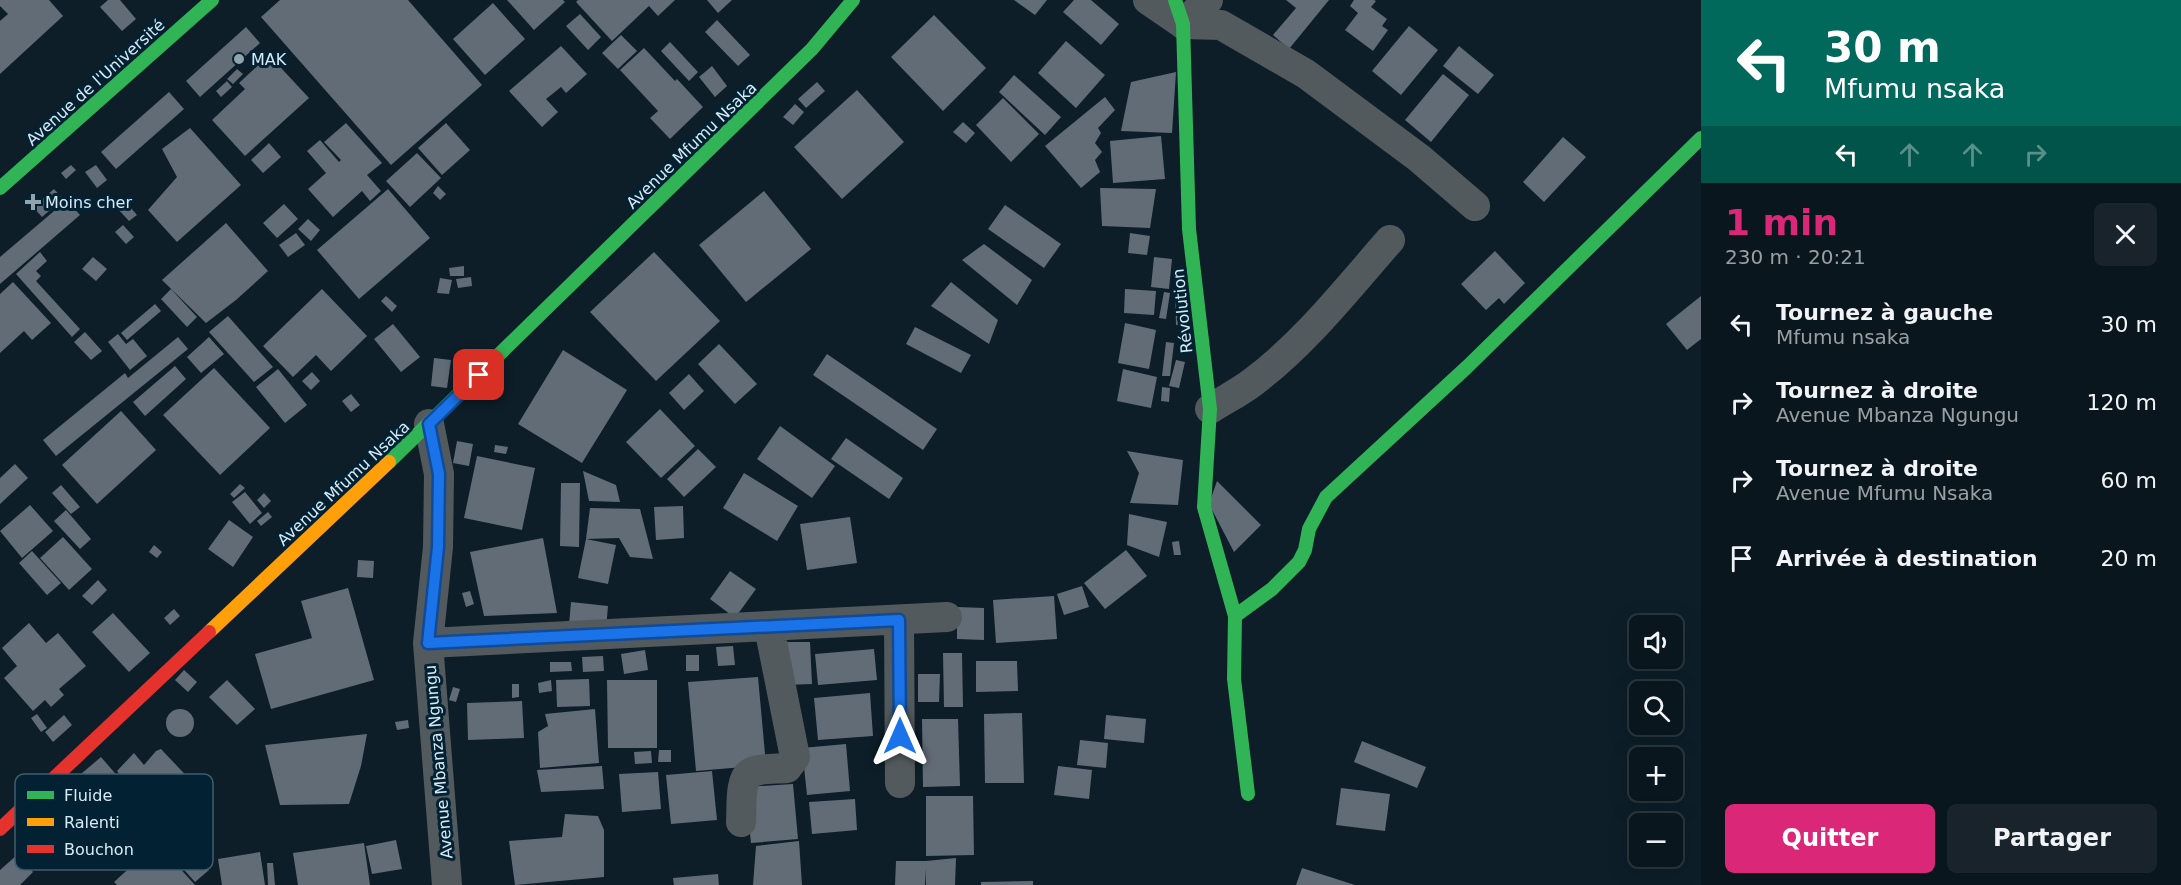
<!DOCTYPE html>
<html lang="fr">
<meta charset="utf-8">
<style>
:root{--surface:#0a161e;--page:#18232b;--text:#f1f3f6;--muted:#999fa4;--line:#2a353c;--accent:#db2777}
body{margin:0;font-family:"DejaVu Sans",sans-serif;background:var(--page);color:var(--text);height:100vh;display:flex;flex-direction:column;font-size:22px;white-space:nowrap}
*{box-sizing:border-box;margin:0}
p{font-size:20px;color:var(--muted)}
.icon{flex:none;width:33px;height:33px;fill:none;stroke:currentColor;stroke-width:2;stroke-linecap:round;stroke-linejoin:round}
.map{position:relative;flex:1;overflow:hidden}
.details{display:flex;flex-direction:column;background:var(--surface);width:480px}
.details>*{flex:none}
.banner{background:#00695c;color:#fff;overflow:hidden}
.controls{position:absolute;left:1629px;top:615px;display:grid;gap:12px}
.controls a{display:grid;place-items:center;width:54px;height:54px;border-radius:9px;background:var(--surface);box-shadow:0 6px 24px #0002,0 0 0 2px var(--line);font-size:30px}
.pin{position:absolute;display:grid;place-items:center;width:51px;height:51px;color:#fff;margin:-26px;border-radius:12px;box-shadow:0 3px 9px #0006}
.me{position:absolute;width:66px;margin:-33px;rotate:0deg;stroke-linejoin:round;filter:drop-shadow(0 0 4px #0008)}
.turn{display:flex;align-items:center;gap:21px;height:126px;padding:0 24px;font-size:27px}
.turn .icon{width:78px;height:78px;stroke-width:2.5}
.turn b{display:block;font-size:42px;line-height:51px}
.lanes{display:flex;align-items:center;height:57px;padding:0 24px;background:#0003;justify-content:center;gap:30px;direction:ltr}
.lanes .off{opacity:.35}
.round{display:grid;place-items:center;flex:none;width:63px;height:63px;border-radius:9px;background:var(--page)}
.summary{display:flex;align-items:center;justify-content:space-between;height:102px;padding:0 24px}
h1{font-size:36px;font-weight:800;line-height:45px;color:var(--accent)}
.action{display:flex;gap:12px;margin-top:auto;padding:12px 24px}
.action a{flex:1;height:69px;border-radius:9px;background:var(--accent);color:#fff;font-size:24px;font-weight:800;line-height:69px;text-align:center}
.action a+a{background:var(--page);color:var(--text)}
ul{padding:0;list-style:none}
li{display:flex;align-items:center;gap:18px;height:78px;padding:0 24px}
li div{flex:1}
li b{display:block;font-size:22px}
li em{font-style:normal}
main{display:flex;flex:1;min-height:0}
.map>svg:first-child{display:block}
.building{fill:#626c77}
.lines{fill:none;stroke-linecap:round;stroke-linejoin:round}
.street{stroke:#525a5d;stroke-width:30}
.fast{stroke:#30b455;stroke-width:14}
.slow{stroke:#ff9f0a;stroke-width:14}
.jam{stroke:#e5322d;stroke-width:14}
.route-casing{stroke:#114b97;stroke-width:15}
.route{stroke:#1a73e8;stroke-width:10}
.poi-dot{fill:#91a3ad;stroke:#022233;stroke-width:2}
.labels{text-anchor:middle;stroke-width:6;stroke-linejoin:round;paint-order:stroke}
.poi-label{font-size:16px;fill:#d8eaf5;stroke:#022233;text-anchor:start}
.street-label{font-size:16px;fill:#d8eaf5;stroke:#022233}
.key{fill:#022233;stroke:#425e6d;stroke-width:1.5}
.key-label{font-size:16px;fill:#d8eaf5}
</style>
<main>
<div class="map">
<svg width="1701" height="885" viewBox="0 0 1701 885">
<rect width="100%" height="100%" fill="#0d1e28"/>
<path class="building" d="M0 0H49L63 16 0 74V21L8 14 0 6Z
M108 0H120L136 19 122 31 100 7Z
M280 0H408L482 85 391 165 261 17Z
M507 0H563L565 2 534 30Z
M578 0H675L658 16 649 6 612 41 576 2Z
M707 0H732L718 13Z
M1014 0H1047L1035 15Z
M1074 0H1091L1119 24 1101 45 1063 12Z
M1286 0H1329L1289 49 1273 35 1296 8Z
M1354 0H1374L1376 1 1371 7 1387 19 1382 26 1388 30 1373 51 1345 30 1358 13 1350 6Z
M493 3 525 39 485 75 453 39Z
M580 14 601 37 588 50 566 26Z
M934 15 986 68 943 111 891 57Z
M717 20 750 55 738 66 705 32Z
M1409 26 1438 50 1401 95 1372 71Z
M246 27 260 43 200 97 186 81Z
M621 35 637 51 618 69 602 53Z
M1066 41 1105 75 1076 108 1038 73Z
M670 42 698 72 689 81 661 51Z
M561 46 587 74 566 93 561 87 546 99 558 112 542 127 509 91Z
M1459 46 1494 75 1478 94 1443 66Z
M644 48 675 81 677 79 703 107 670 139 650 118 658 111 620 70Z
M269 55 309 98 245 156 212 120 245 89 239 83Z
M712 66 727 86 715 97 699 77Z
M237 69 243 74 233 84 227 79Z
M1176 72 1172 133 1121 131 1131 82Z
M1443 74 1469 95 1431 142 1405 120Z
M1014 75 1061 117 1045 135 999 92Z
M227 81 232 87 221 97 216 91Z
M817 82 825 91 806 108 798 99Z
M857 90 904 142 842 199 794 147Z
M169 92 184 109 116 169 101 152Z
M1105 97 1115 110 1098 128 1101 133 1095 143 1102 152 1095 160 1100 172 1081 188 1045 146Z
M1003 98 1039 134 1011 162 976 125Z
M795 104 804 112 793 125 783 117Z
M963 122 975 133 966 143 953 132Z
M346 123 382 163 367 175 381 191 370 201 362 191 333 217 308 189 326 173 307 151 320 140 339 162 341 160 324 142Z
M446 123 470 150 442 175 418 148Z
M190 128 241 185 177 242 148 210 177 177 162 149Z
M1161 136 1165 179 1113 183 1110 141Z
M1563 137 1586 157 1544 202 1523 182Z
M269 143 281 157 263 173 251 160Z
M417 153 441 178 410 207 386 181Z
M71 165 76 170 66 179 61 173Z
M96 165 107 180 97 188 85 172Z
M438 186 446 194 440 200 433 193Z
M1100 188 1156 189 1150 228 1102 226Z
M54 189 63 199 42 217 33 207Z
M388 189 430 238 359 299 317 250Z
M764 191 811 249 746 302 699 245Z
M67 200 80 215 0 284V257Z
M125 201 137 215 129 221 117 208Z
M284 204 298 219 277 238 263 223Z
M1005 205 1061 244 1044 268 988 229Z
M308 219 320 230 311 241 298 229Z
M226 223 268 271 236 300 206 323 162 280Z
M123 225 134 237 126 244 115 232Z
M296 233 305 245 288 257 279 245Z
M1130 233 1150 236 1147 255 1128 253Z
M984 244 1032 280 1017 305 962 260Z
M1495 251 1525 283 1504 304 1499 298 1486 310 1461 284Z
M40 252 47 261 36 271 41 276 36 281 80 329 72 337 16 274Z
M654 252 720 321 656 381 590 312Z
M93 257 107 269 96 281 82 269Z
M1154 257 1172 259 1169 289 1151 287Z
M464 266V276H450L449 268Z
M471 277 472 286 458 288 456 279Z
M440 278 452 280 449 294 437 293Z
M13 282 51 323 32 340 24 331 0 353V294Z
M951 282 998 320 989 344 931 306Z
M171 289 197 317 187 327 161 299Z
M322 289 367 336 331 371 316 355 293 377 263 346Z
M1125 289 1156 291 1154 315 1124 313Z
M1175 290H1186V325H1176Z
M1164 292 1170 293 1166 319 1159 318Z
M386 296 397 306 392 312 381 301Z
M1701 296V339L1687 350 1666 324Z
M155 304 161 311 127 340 121 333Z
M228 316 273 367 254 382 209 332Z
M1125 323 1156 330 1149 369 1118 363Z
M393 324 420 357 401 372 374 339Z
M915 327 971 355 961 373 906 344Z
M85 332 102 351 91 360 74 342Z
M118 334 126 344 133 339 147 356 130 370 108 342Z
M178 337 188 349 56 456 43 440 125 373 128 378Z
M209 337 224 354 201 373 187 357Z
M1166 342 1174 343 1170 376H1162Z
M719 344 757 384 735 404 698 364Z
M563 350 627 390 582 463 518 424Z
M827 354 937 429 923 450 813 375Z
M434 358 451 360 447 388 431 386Z
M1176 360 1185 362 1179 388 1169 386Z
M175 366 186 379 145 416 133 402Z
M214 368 270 428 220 475 163 415Z
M278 369 307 405 285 423 256 387Z
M1123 369 1157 377 1151 408 1117 401Z
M312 372 320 381 311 390 302 381Z
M689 374 704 391 684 410 669 393Z
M1162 387 1170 388 1169 402 1161 401Z
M351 394 360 405 351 412 342 401Z
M660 409 695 446 661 478 626 442Z
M121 411 156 450 97 504 62 465Z
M780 426 835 466 812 498 757 459Z
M846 438 903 478 889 499 831 459Z
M457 441 473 444 469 466 453 463Z
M495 445 508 447 506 454 494 452Z
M698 449 716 467 684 497 667 479Z
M1127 451 1183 460 1178 505 1130 503 1139 473Z
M477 456 535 468 522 530 464 518Z
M15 464 28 478 0 504V478Z
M583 471 616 485 620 502 589 501Z
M744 473 798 506 777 541 723 508Z
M1217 481 1261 525 1234 552 1209 504Z
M561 483H580L579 547 560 546Z
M240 484 245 488 234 498 230 494Z
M61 485 80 507 71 514 52 493Z
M245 492 262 513 250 524 232 502Z
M264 493 271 501 264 508 257 500Z
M30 505 53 531 22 558 0 531Z
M683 506 684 538 656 540 654 507Z
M590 508 640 509 653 559 630 557 619 538 586 539Z
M66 510 91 539 80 549 54 521Z
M268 512 272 517 261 526 257 521Z
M1129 514 1167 522 1159 557 1127 545Z
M850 517 857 563 807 570 800 524Z
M229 520 253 537 233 567 208 549Z
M63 537 92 569 69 590 40 558Z
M543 538 557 613 484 616 470 552Z
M586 539 616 545 608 584 578 578Z
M1179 541 1181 555H1174L1172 542Z
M154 545 162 552 157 558 149 552Z
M1126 550 1147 576 1105 609 1084 583Z
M32 551 61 583 47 595 19 563Z
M358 560 374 561 373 578 357 577Z
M730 571 756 589 735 618 710 599Z
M98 580 107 590 92 605 82 596Z
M1082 586 1089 607 1064 615 1057 594Z
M348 588 374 680 271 709 255 654 312 638 301 601Z
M470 591 474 604 466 607 462 593Z
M1054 596 1057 639 996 643 993 600Z
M571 602 608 606 606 629 569 625Z
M957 607 984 608V640L957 639Z
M174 609 180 616 170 625 164 618Z
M113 613 150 653 129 672 92 632Z
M29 623 46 643 58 633 86 666 59 689 64 695 51 707 45 700 33 711 4 678 17 666 2 648Z
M783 642H810L812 684 785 685Z
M733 646 735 665 718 666 716 647Z
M874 649 877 680 818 685 815 654Z
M645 650 648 670 624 674 621 654Z
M943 653H962L963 707H944Z
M686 655H699V671H686Z
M603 656 604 671 583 672 582 657Z
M976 661H1017L1018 691 976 692Z
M550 662H571L572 671 550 672Z
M184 670 197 682 188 692 175 680Z
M918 674H940L939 702H918Z
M758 677 766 765 696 771 688 682Z
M589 679 590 706 557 707 556 680Z
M227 680 255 709 237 725 209 697Z
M551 680 552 691 539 693 538 683Z
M607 680H657V748H608Z
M512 684H519V697L512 698Z
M453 687 460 689 456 702 449 700Z
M870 693 873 736 818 740 814 698Z
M522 701 524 738 468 740 467 703Z
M595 709 599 763 540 768 538 732 548 726 545 714Z
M166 723a14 14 0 1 1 28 0a14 14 0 1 1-28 0Z
M1022 713 1024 783H985L984 714Z
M37 714 47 728 41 732 31 718Z
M64 715 72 725 53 742 45 732Z
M1106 715 1146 719 1144 743 1104 739Z
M922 719H958L960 786 923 787Z
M408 720 409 728 397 730 395 722Z
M367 734 361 766 349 804 280 805 265 745Z
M1080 740 1108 743 1106 768 1077 765Z
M1362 741 1426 767 1417 788 1354 762Z
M846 744 850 791 807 795 802 748Z
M161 749 195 785 152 818 134 801 133 794 117 771 134 753 144 765 156 751Z
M659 750H671V762H658Z
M651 751 652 763 635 764 634 752Z
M101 757 120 779 94 801 75 779Z
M602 766 604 789 541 792 537 770Z
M1058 766 1092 770 1089 799 1054 795Z
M712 771 717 820 671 824 666 775Z
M658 772 661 809 622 812 619 774Z
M793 784 798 839 751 843 745 787Z
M1341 788 1390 794 1385 831 1336 825Z
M926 796H973L974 855 926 856Z
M855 799 857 830 812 834 809 802Z
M565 814 598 816 604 830V877L515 885 509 841 562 837Z
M182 824 207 851 199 859 209 870 195 882 160 843Z
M396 840 402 869 372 874 366 846Z
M799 841 802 885H753L756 846Z
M157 843 195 885H117L114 882Z
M364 843 370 885H298L293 853Z
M260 852 265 885H222L218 859Z
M17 855 33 872 20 885H0V870Z
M956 858 955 885H926V869L925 885H895L896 861H926Z
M267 863H273L275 885H268Z
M1302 868 1355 885H1296Z
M718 874 719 885H674L673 878Z
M1033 881V885H981V882Z"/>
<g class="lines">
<path class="street" d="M1148 0 1183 24 1221 25 1306 74 1419 158 1475 206
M1183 24 1208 0
M1210 409C1224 400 1240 392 1253 382 1305 343 1347 289 1390 240
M429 424 439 474 438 547 428 643 447 885
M899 620 900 783
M428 643 947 617
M741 822C742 809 739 776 752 772 762 768 776 769 787 768L795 757 769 627"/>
<path class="fast" d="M1175 0 1183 24 1189 229 1210 409 1204 507 1235 616 1234 679 1248 794
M0 188 212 0
M389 462 812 49 853 0
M1235 616 1272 589 1299 562 1305 550 1309 529 1326 497 1467 367 1701 138"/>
<path class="slow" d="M209 632 389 462"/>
<path class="jam" d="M0 829 209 632"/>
</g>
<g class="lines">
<g class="route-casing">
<path id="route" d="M479 375 429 424 439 474 438 547 428 643 899 620 900 736"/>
</g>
<use href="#route" class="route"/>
</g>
<g class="poi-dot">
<circle cx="239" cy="59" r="6"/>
<path d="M30 193h6v6h6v6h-6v6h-6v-6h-6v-6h6z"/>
</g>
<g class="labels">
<g class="poi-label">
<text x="251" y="65">MAK</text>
<text x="45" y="208">Moins cher</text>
</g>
<g class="street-label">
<text transform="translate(95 82) rotate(-42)" y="6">Avenue de l'Université</text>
<text transform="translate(691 145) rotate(-44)" y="6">Avenue Mfumu Nsaka</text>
<text transform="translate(1182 311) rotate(-96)" y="6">Révolution</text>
<text transform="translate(343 483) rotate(-43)" y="6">Avenue Mfumu Nsaka</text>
<text transform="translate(438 762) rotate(-95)" y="6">Avenue Mbanza Ngungu</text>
</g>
</g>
<rect x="15" y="774" width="198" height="96" rx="9" class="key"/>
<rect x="27" y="791" width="27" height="8" fill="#30b455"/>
<rect x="27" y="818" width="27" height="8" fill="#ff9f0a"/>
<rect x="27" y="845" width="27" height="8" fill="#e5322d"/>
<g class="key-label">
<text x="64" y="801">Fluide</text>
<text x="64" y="828">Ralenti</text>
<text x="64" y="855">Bouchon</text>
</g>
</svg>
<div class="controls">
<a><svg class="icon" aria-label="sound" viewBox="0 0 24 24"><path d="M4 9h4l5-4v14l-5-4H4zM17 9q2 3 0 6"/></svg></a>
<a><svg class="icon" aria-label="search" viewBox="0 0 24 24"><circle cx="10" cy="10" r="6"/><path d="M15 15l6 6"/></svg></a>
<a>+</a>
<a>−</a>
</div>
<div class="pin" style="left:479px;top:375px;background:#d93025"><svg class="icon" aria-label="arrive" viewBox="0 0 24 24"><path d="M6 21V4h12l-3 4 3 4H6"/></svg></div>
<svg class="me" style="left:900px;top:736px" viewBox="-20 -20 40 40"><path d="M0-17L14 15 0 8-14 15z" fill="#1a73e8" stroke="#fff" stroke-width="4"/></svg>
</div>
<section class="details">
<div class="banner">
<div class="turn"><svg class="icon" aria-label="left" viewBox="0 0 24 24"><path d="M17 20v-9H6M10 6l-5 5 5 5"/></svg><div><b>30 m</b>Mfumu nsaka</div></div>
<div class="lanes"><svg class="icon" aria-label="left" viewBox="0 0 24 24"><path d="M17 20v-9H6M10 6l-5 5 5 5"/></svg><svg class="icon off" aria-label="ahead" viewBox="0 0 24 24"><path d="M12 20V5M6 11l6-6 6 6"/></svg><svg class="icon off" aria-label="ahead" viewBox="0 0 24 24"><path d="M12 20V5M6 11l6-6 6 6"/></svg><svg class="icon off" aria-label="right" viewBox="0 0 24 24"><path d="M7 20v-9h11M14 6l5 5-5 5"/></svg></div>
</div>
<div class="summary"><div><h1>1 min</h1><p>230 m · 20:21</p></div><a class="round"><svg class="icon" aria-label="close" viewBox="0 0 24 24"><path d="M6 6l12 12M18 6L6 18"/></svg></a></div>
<ul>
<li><svg class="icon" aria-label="left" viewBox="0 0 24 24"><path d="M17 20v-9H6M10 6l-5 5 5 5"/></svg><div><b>Tournez à gauche</b><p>Mfumu nsaka</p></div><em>30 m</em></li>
<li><svg class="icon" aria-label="right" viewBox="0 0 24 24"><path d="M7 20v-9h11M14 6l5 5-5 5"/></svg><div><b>Tournez à droite</b><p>Avenue Mbanza Ngungu</p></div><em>120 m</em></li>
<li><svg class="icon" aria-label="right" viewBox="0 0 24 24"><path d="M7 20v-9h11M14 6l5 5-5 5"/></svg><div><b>Tournez à droite</b><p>Avenue Mfumu Nsaka</p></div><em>60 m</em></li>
<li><svg class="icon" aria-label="arrive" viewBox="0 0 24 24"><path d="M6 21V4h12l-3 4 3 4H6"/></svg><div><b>Arrivée à destination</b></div><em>20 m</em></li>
</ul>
<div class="action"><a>Quitter</a><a>Partager</a></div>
</section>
</main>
